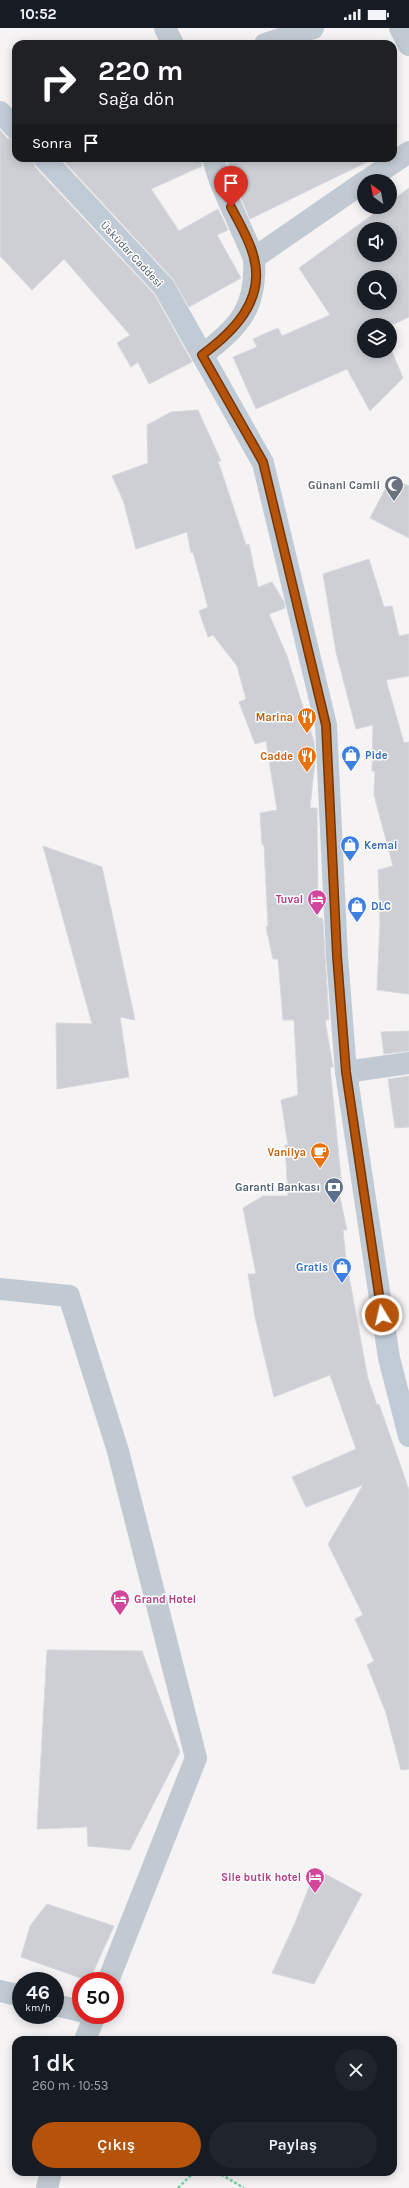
<!DOCTYPE html>
<html lang="tr">
<meta charset="utf-8">
<style>
:root{--surface:#171b24;--page:#20242c;--text:#f1f3f6;--muted:#9ea1a6;--accent:#b45309}
body{margin:0;font-family:Karla,sans-serif;background:var(--page);color:var(--text);height:100vh;display:flex;flex-direction:column;font-size:15px;white-space:nowrap}
*{box-sizing:border-box;margin:0}
p{font-size:13px;color:var(--muted)}
.icon{flex:none;width:22px;height:22px;fill:none;stroke:currentColor;stroke-width:2;stroke-linecap:round;stroke-linejoin:round}
.map{position:relative;flex:1;overflow:hidden}
.side{position:absolute;left:12px;top:2008px;width:385px;height:140px;display:flex;flex-direction:column;background:var(--surface);border-radius:12px;box-shadow:0 2px 10px #0003}
.side>*{flex:none}
.guide{position:absolute;left:12px;top:12px;width:385px;height:122px;border-radius:12px;box-shadow:0 2px 10px #0003;background:#202124;color:#fff;overflow:hidden}
.needle{width:26px;rotate:328deg}
.tools{position:absolute;left:357px;top:146px;display:grid;gap:8px}
.tools a{display:grid;place-items:center;width:40px;height:40px;border-radius:50%;background:var(--surface);box-shadow:0 2px 10px #0003;font-size:20px}
.speed{position:absolute;left:12px;top:1944px;display:flex;gap:8px;font-size:20px;font-weight:700;text-align:center}
.speed>*{display:grid;place-content:center;width:52px;height:52px;border-radius:50%;background:var(--surface);box-shadow:0 2px 10px #0003;line-height:1}
.speed small{font-size:10px;font-weight:400}
.speed .limit{border:6px solid #d22;background:#fff;color:#111}
.pin{position:absolute;display:grid;place-items:center;width:34px;height:34px;color:#fff;margin:-41px -17px;border-radius:50% 50% 50% 0;rotate:-45deg;box-shadow:0 0 4px #0007}
.pin .icon{rotate:45deg}
.me{position:absolute;width:44px;margin:-22px;rotate:351deg;stroke-linejoin:round;filter:drop-shadow(0 0 3px #0008)}
.turn{display:flex;align-items:center;gap:14px;height:84px;padding:0 20px;font-size:18px}
.turn .icon{width:52px;height:52px;stroke-width:2.5}
.turn b{display:block;font-size:28px;line-height:34px}
.then{display:flex;align-items:center;height:38px;padding:0 20px;background:#0003;gap:8px;font-size:15px}
.round{display:grid;place-items:center;flex:none;width:42px;height:42px;border-radius:21px;background:var(--page)}
.overview{display:flex;align-items:center;justify-content:space-between;height:68px;padding:0 20px}
h1{font-size:24px;font-weight:600;line-height:30px}
.action{display:flex;gap:8px;margin-top:auto;padding:8px 20px}
.action a{flex:1;height:46px;border-radius:24px;background:var(--accent);color:#fff;font-size:16px;font-weight:600;line-height:46px;text-align:center}
.action a+a{background:var(--page);color:var(--text)}
.status{display:flex;justify-content:space-between;align-items:center;height:28px;padding:0 20px;background:var(--surface);direction:ltr}
.status svg{height:11px;fill:currentColor}
.map>svg:first-child{display:block}
.building{fill:#cdcfd5;stroke:#d7d9de;fill-rule:evenodd}
.lines{fill:none;stroke-linecap:round;stroke-linejoin:round}
.path{stroke:#7ad0a6;stroke-width:2.5;stroke-dasharray:3 2;stroke-linecap:butt}
.minor{stroke:#c1cad2;stroke-width:22}
.secondary{stroke:#c1cbd6;stroke-width:22}
.route-casing{stroke:#753606;stroke-width:10}
.route{stroke:#b45309;stroke-width:7}
.labels{text-anchor:middle;stroke-width:3;stroke-linejoin:round;paint-order:stroke}
.street-label{font-size:11px;fill:#4a5661;stroke:#fff}
.worship-label{font-size:11px;font-weight:bold;fill:#5b616d;stroke:#fff;text-anchor:end}
.food-label{font-size:11px;font-weight:bold;fill:#c56008;stroke:#fff;text-anchor:end}
.shop-label{font-size:11px;font-weight:bold;fill:#366cbe;stroke:#fff;text-anchor:start}
.hotel-label{font-size:11px;font-weight:bold;fill:#b23c85;stroke:#fff;text-anchor:end}
.service-label{font-size:11px;font-weight:bold;fill:#4e5e75;stroke:#fff;text-anchor:end}
</style>
<div class="status"><b>10:52</b><svg viewBox="0 0 49 12"><path d="M0 12V9h3v3zM5 12V6h3v6zM10 12V3h3v9zM15 12V0h3v12zM26 1h20v11H26zM47 4h2v5h-2z"/></svg></div>
<div class="map">
<svg width="409" height="2160" viewBox="0 0 409 2160">
<rect width="100%" height="100%" fill="#f5f3f3"/>
<path class="building" d="M0 102 7 110 16 113V130H32L35 139 154 266 192 334 149 356 138 334 131 339 117 315 130 307 64 231 32 262 0 228Z
M61 130H201L202 138 151 161 179 203 218 181 228 202 217 207 241 250 189 279 173 251Z
M226 130H375L250 191 232 149Z
M409 160V289L390 298 364 297V323H390V319L403 350 370 383 347 341 256 381 233 329 257 319 253 311 278 300 282 308 330 287 299 240 383 179H390V174ZM364 201H390V227H364ZM364 249H390V275H364Z
M198 382 221 433H218L246 517 249 516 258 559 272 554 284 574 285 580 269 586 287 628 314 714 315 733 310 780H317L318 890H322L323 894 329 992H325L333 1039H330L342 1160H338L347 1202H343L346 1232 368 1351 377 1377 379 1376 409 1462V1741L401 1742 386 1685 367 1637 374 1633 355 1591 363 1587 328 1516 363 1457 306 1479 292 1449 356 1421 330 1347 274 1369 255 1289 248 1246H256L243 1180 263 1168H288L285 1117H288L281 1072 298 1067 294 992H283L278 931H273L266 899 268 898 264 817H262L260 785 277 782 266 713 255 716 239 674 246 671 237 638 213 607 208 609 199 583 208 579 193 524 191 525 187 504 136 521 123 472 112 448 148 435 147 397 171 384Z
M391 450 409 458V510L370 490Z
M369 531 384 579 392 578 399 608 409 606V648L386 652 404 715 409 714V966L377 962 380 894 378 842 393 838 374 767 375 743H372L373 697 356 701 336 624 323 546Z
M43 818 102 839 135 992 120 989 129 1049 57 1061 56 995 92 996Z
M409 1003V1023L384 1026 381 1004Z
M409 1048V1099L395 1100 388 1051Z
M47 1622 142 1623 180 1724 130 1822 88 1818 87 1799 37 1801Z
M316 1841 362 1866 314 1956 272 1945 295 1895Z
M47 1876 114 1898 89 1953 21 1929 30 1898Z"/>
<g class="lines">
<path class="path" d="M217 2144 244 2160
M178 2160 194 2144"/>
<path class="minor" d="M165 0 173 16
M400 0 409 17
M265 16 313 0
M213 130 220 153 254 230 364 154
M366 153 409 124
M202 327C240 299 257 279 254 230
M346 1044 409 1035
M0 1261 69 1268 118 1423 196 1730 108 1953
M0 1963 21 1968
M55 1977 81 1983
M85 2012 95 1987
M47 2160 51 2144"/>
<path class="secondary" d="M0 84 16 101
M44 130 164 259 263 435 326 697 337 928 346 1044 389 1330 409 1408"/>
</g>
<g class="lines">
<g class="route-casing">
<path id="route" d="M231 179C239 195 250 212 254 230 265 273 233 304 202 327L263 434 326 697 337 928 346 1044 382 1287"/>
</g>
<use href="#route" class="route"/>
</g>
<defs>
<g id="mosque-pin" transform="scale(1)"><path d="M0 17L-7.5 6A9.5 9.5 0 1 1 7.5 6Z" fill="#6b7280" stroke="#fff"/><path d="M3.5-4.9A6 6 0 1 0 3.5 4.9A5 5 0 1 1 3.5-4.9Z" fill="#fff"/></g>
<g id="restaurant-pin" transform="scale(1)"><path d="M0 17L-7.5 6A9.5 9.5 0 1 1 7.5 6Z" fill="#e8710a" stroke="#fff"/><path d="M-5-6h1v4h1v-4h1v4h1v-4h1v5L-1.5 .5V6h-2V.5L-5-1ZM5-6V6H3V1.5H1.5Q1.5-4 5-6Z" fill="#fff"/></g>
<g id="shop-pin" transform="scale(1)"><path d="M0 17L-7.5 6A9.5 9.5 0 1 1 7.5 6Z" fill="#3f7fe0" stroke="#fff"/><path d="M-5-2.5h2.3a2.7 3.5 0 0 1 5.4 0H5L5.5 6h-11ZM-1.5-2.5h3a1.5 2.3 0 0 0-3 0Z" fill="#fff"/></g>
<g id="hotel-pin" transform="scale(1)"><path d="M0 17L-7.5 6A9.5 9.5 0 1 1 7.5 6Z" fill="#d1479c" stroke="#fff"/><path d="M-6-4.5h1.5V1H6V5H4.5V3h-9V5H-6ZM-4 0a1.8 1.8 0 1 1 3.6 0ZM.5 0V-2.5h3Q6-2.5 6 0Z" fill="#fff"/></g>
<g id="cafe-pin" transform="scale(1)"><path d="M0 17L-7.5 6A9.5 9.5 0 1 1 7.5 6Z" fill="#e8710a" stroke="#fff"/><path d="M-5.5-4.5H6V0H3Q3 3.5 0 3.5H-2.5Q-5.5 3.5-5.5 0ZM3-3.2v2h1.7v-2ZM-6 4.5H4V6H-6Z" fill="#fff"/></g>
<g id="bank-pin" transform="scale(1)"><path d="M0 17L-7.5 6A9.5 9.5 0 1 1 7.5 6Z" fill="#5c6f8a" stroke="#fff"/><path d="M-6-4H6V4H-6ZM0-2.3a2.3 2.3 0 1 0 0 4.6a2.3 2.3 0 1 0 0-4.6Z" fill="#fff"/></g>
</defs>
<g fill-rule="evenodd">
<use href="#mosque-pin" x="394" y="457"/>
<use href="#restaurant-pin" x="307" y="689"/>
<use href="#shop-pin" x="351" y="727"/>
<use href="#restaurant-pin" x="307" y="728"/>
<use href="#shop-pin" x="350" y="817"/>
<use href="#hotel-pin" x="317" y="871"/>
<use href="#shop-pin" x="357" y="878"/>
<use href="#cafe-pin" x="320" y="1124"/>
<use href="#bank-pin" x="334" y="1159"/>
<use href="#shop-pin" x="342" y="1239"/>
<use href="#hotel-pin" x="120" y="1571"/>
<use href="#hotel-pin" x="315" y="1849"/>
</g>
<g class="labels">
<g class="street-label">
<text transform="translate(132 226) rotate(47)" y="4">Üsküdar Caddesi</text>
</g>
<g class="worship-label">
<text x="380" y="461">Günani Camii</text>
</g>
<g class="food-label">
<text x="293" y="693">Marina</text>
<text x="293" y="732">Cadde</text>
<text x="306" y="1128">Vanilya</text>
</g>
<g class="shop-label">
<text x="365" y="731">Pide</text>
<text x="364" y="821">Kemal</text>
<text x="371" y="882">DLC</text>
<text x="328" y="1243" text-anchor="end">Gratis</text>
</g>
<g class="hotel-label">
<text x="303" y="875">Tuval</text>
<text x="134" y="1575" text-anchor="start">Grand Hotel</text>
<text x="301" y="1853">Sile butik hotel</text>
</g>
<g class="service-label">
<text x="320" y="1163">Garanti Bankası</text>
</g>
</g>
</svg>
<div class="tools">
<a><svg class="needle" viewBox="-14 -14 28 28"><path d="M0-13l5 13h-10z" fill="#e53935"/><path d="M0 13l5-13h-10z" fill="#9ea1a6"/></svg></a>
<a><svg class="icon" aria-label="sound" viewBox="0 0 24 24"><path d="M4 9h4l5-4v14l-5-4H4zM17 9q2 3 0 6"/></svg></a>
<a><svg class="icon" aria-label="search" viewBox="0 0 24 24"><circle cx="10" cy="10" r="6"/><path d="M15 15l6 6"/></svg></a>
<a><svg class="icon" aria-label="layers" viewBox="0 0 24 24"><path d="M12 4l9 5-9 5-9-5zM3 14l9 5 9-5"/></svg></a>
</div>
<div class="speed"><div>46<small>km/h</small></div><div class="limit">50</div></div>
<div class="pin" style="left:231px;top:179px;background:#d93025"><svg class="icon" aria-label="arrive" viewBox="0 0 24 24"><path d="M6 21V4h12l-3 4 3 4H6"/></svg></div>
<svg class="me" style="left:382px;top:1287px" viewBox="-20 -20 40 40"><circle r="17" fill="#b45309" stroke="#fff" stroke-width="3"/><path d="M0-11L8 9 0 5-8 9z" fill="#fff"/></svg>
<div class="guide">
<div class="turn"><svg class="icon" aria-label="right" viewBox="0 0 24 24"><path d="M7 20v-9h11M14 6l5 5-5 5"/></svg><div><b>220 m</b>Sağa dön</div></div>
<div class="then">Sonra<svg class="icon" aria-label="arrive" viewBox="0 0 24 24"><path d="M6 21V4h12l-3 4 3 4H6"/></svg></div>
</div>
<section class="side">
<div class="overview"><div><h1>1 dk</h1><p>260 m · 10:53</p></div><a class="round"><svg class="icon" aria-label="close" viewBox="0 0 24 24"><path d="M6 6l12 12M18 6L6 18"/></svg></a></div>
<div class="action"><a>Çıkış</a><a>Paylaş</a></div>
</section>
</div>
